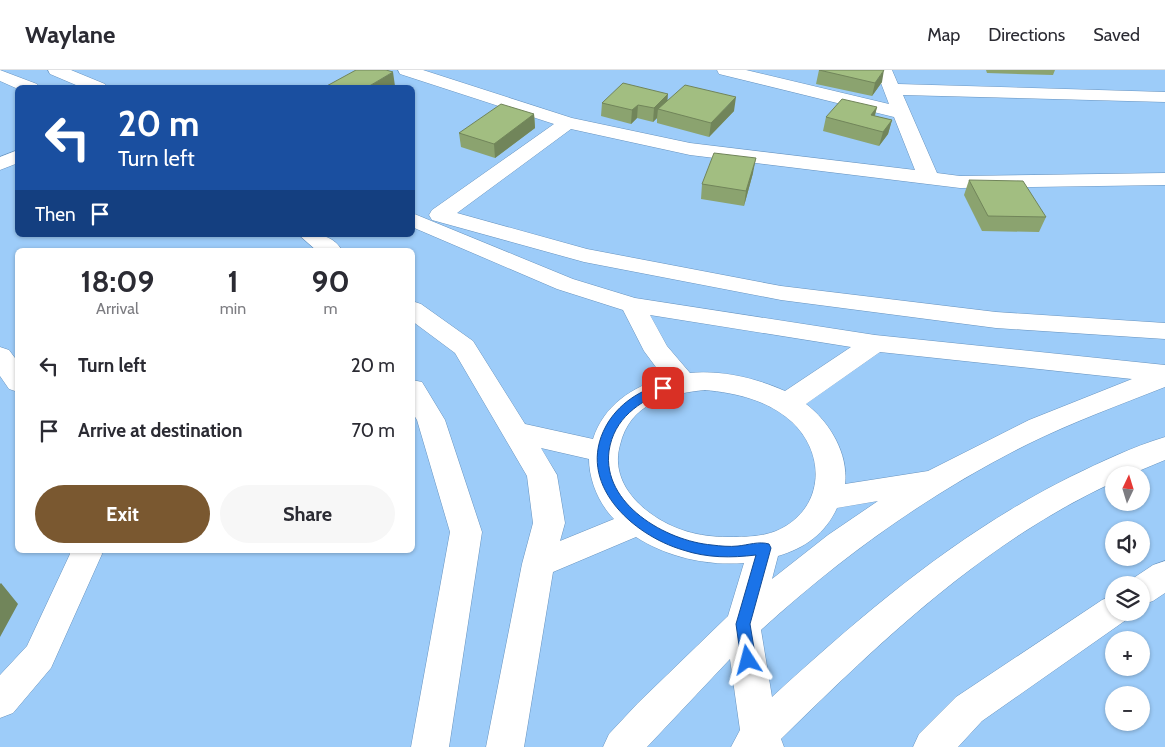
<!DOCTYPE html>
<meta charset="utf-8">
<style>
:root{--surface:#fff;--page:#f7f7f7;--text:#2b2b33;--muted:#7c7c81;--line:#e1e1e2;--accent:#7a5830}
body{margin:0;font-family:Cabin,sans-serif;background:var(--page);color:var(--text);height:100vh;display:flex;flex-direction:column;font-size:19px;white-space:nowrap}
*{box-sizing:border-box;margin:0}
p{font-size:16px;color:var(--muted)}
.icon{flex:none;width:28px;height:28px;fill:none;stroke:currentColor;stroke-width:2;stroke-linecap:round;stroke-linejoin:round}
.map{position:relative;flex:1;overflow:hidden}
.sheet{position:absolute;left:15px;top:178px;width:400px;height:305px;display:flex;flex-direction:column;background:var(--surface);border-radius:8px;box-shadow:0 1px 4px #0004}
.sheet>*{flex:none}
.hud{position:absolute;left:15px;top:15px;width:400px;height:152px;border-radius:8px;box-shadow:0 1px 4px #0004;background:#1a4fa0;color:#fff;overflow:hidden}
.needle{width:32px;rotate:4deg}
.tools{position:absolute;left:1105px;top:396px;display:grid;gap:10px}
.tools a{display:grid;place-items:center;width:45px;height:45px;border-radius:50%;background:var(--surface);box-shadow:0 1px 4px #0004;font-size:25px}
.pin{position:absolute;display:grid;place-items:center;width:42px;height:42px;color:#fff;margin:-21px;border-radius:10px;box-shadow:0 2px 8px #0006}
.me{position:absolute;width:55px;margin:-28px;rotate:351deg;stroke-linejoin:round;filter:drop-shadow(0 0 4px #0008)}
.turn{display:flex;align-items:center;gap:18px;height:105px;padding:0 20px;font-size:22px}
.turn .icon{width:65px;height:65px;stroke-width:2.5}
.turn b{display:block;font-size:35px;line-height:42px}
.then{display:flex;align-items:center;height:48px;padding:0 20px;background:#0003;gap:10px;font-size:19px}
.eta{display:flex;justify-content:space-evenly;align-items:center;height:85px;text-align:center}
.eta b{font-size:30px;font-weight:800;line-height:35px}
.cta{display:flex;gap:10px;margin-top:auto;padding:10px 20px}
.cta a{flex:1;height:58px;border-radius:30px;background:var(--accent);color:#fff;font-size:20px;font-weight:800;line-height:58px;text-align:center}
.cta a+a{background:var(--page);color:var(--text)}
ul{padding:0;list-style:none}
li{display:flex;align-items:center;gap:15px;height:65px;padding:0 20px}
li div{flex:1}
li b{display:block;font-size:19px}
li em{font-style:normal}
header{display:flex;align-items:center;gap:30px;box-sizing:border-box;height:70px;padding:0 25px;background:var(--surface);border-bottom:1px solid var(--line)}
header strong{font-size:24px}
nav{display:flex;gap:28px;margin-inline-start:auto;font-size:18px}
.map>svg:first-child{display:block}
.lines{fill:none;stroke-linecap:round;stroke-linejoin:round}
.minor-casing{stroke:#6793bf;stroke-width:1}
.minor{fill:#fff;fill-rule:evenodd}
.wall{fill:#8ba36f}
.shaded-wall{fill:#71855a}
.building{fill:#a2be81;stroke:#71855a}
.route{fill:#1a73e8;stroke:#114b97}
</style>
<header>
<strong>Waylane</strong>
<nav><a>Map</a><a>Directions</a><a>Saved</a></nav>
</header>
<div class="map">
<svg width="1165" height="677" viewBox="0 0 1165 677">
<rect width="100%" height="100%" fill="#9dccf9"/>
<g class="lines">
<g class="minor-casing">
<path id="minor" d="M0 0 37 14 39 18 18 19 0 11Z
M48 0H71L105 14 107 18H83L50 4Z
M398 0H423L572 48 690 73 915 100 894 47 719 4 717 0H746L889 34 876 0H892L898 14 1165 22V32L903 25 937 103 960 106 1165 103V115L960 118 690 85 571 59 457 143 587 179 781 216 996 242 1165 253V269L996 258 781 230 584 192 432 150 429 145 432 140 554 54 400 4Z
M18 80V93L0 100V87Z
M412 143 573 209 635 228 875 265 1165 295V317C1119 335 1073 352 1028 374 930 423 842 486 761 560L772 627C865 542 956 464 1070 407 1101 392 1132 377 1165 367V390L1129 405H1114V412C984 472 882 570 781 669L784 677H731L740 660 730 589 647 677H603L609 664 638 633 728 546 744 493C707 496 667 487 636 467L553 502 524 677H486L522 494 533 453 527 406 455 283 412 251V231L421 234 473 271 525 354 593 369C604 335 632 317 664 308L644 281 623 240 557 219 412 157ZM650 245 851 277 785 321C756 308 721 300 690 303L667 276ZM880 282 1132 309 1029 350 928 401 845 414C849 384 829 351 806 334ZM705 320C736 323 768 330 792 352 828 386 823 441 776 461 761 467 743 467 728 467 699 467 673 460 650 443 628 427 612 403 620 375 630 333 667 324 705 320ZM541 378 589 389C589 410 599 434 614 449L560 471 565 453 557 405ZM878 431 828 465 772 509 778 486C805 478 825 464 837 438Z
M299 165C317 165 331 163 342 180H316Z
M0 277 9 280 18 292V322L9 319 0 306Z
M412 310 422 312 445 350 482 462 449 677H411L450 462 417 350 412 342Z
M69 480H101L102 484 51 598 13 643 0 648V605L27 576 70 484Z
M1165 491V523L1153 531 1141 535V515H1127L1129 511 1153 495Z
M1114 525V542H1130L1126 550 982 651 958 677H913L919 664 956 627 1102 530Z"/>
</g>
<use href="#minor" class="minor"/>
</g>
<path class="wall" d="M819 0 882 12 872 26 816 14Z
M986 0H1055L1053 5 987 3Z
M668 30 734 41 709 67 657 53V48L653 52 637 48 631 54 601 46 602 33Z
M877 37 875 46 892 50 888 64 879 76 823 61 826 47Z
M534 44 535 58 495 88 461 77 459 63Z
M753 103 744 136 701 129 702 114Z
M969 110 1046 147 1039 162 982 161 964 125Z"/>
<path class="shaded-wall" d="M884 0 882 12 872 26 875 13Z
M393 2 395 16 392 18H366Z
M668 24 667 37 658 39 657 48 653 52 654 38Z
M736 27 734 41 709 67 711 53Z
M638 35 637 48 631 54 632 40Z
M877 37 873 51 867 59 871 45Z
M534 44 535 58 495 88 494 74Z
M892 50 888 64 879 76 883 62Z
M756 88 753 103 744 136 746 121Z
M1 513 18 534 0 567V514Z"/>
<path class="building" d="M356 0H386L393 2 366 18H323Z
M819 0H884L875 13Z
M623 13 668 24 654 38 638 35 632 40 602 33Z
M685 15 736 27 711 53 658 39Z
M842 29 877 37 871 45 892 50 883 62 826 47Z
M501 34 534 44 494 74 459 63Z
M714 83 756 88 746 121 702 114Z
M969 110 1023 111 1046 147 988 146Z"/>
<path class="route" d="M663 314 667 315 668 318 667 320C639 332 614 348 609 381 602 434 666 471 712 475 720 476 730 477 738 476 748 475 759 471 769 474L771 478 750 554 756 590 753 595 748 597 743 595 741 590 736 554 756 485C731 488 707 488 683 480 632 465 575 413 606 356 618 334 640 320 663 314Z"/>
</svg>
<div class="tools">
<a><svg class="needle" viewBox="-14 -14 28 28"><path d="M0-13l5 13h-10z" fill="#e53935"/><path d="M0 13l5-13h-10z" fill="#7c7c81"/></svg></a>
<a><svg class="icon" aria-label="sound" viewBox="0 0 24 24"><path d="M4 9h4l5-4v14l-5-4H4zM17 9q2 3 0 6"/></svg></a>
<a><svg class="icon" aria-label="layers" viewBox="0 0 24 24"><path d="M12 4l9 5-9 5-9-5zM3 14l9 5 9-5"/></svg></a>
<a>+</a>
<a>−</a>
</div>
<div class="pin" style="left:663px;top:318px;background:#d93025"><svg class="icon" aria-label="arrive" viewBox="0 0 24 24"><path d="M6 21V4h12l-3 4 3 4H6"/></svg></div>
<svg class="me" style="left:748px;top:590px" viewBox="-20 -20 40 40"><path d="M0-17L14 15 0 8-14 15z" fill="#1a73e8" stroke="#fff" stroke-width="4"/></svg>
<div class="hud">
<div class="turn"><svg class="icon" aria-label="left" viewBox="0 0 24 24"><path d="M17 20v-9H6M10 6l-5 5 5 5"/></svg><div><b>20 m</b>Turn left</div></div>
<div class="then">Then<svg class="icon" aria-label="arrive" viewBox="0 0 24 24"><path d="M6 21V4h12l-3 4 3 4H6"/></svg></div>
</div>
<section class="sheet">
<div class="eta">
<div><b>18:09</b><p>Arrival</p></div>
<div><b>1</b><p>min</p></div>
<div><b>90</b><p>m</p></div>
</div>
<ul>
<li><svg class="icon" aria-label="left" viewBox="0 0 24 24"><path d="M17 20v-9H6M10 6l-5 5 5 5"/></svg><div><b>Turn left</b></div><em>20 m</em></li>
<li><svg class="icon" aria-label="arrive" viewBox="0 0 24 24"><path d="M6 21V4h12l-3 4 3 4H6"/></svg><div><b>Arrive at destination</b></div><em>70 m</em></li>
</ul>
<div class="cta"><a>Exit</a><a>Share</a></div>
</section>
</div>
